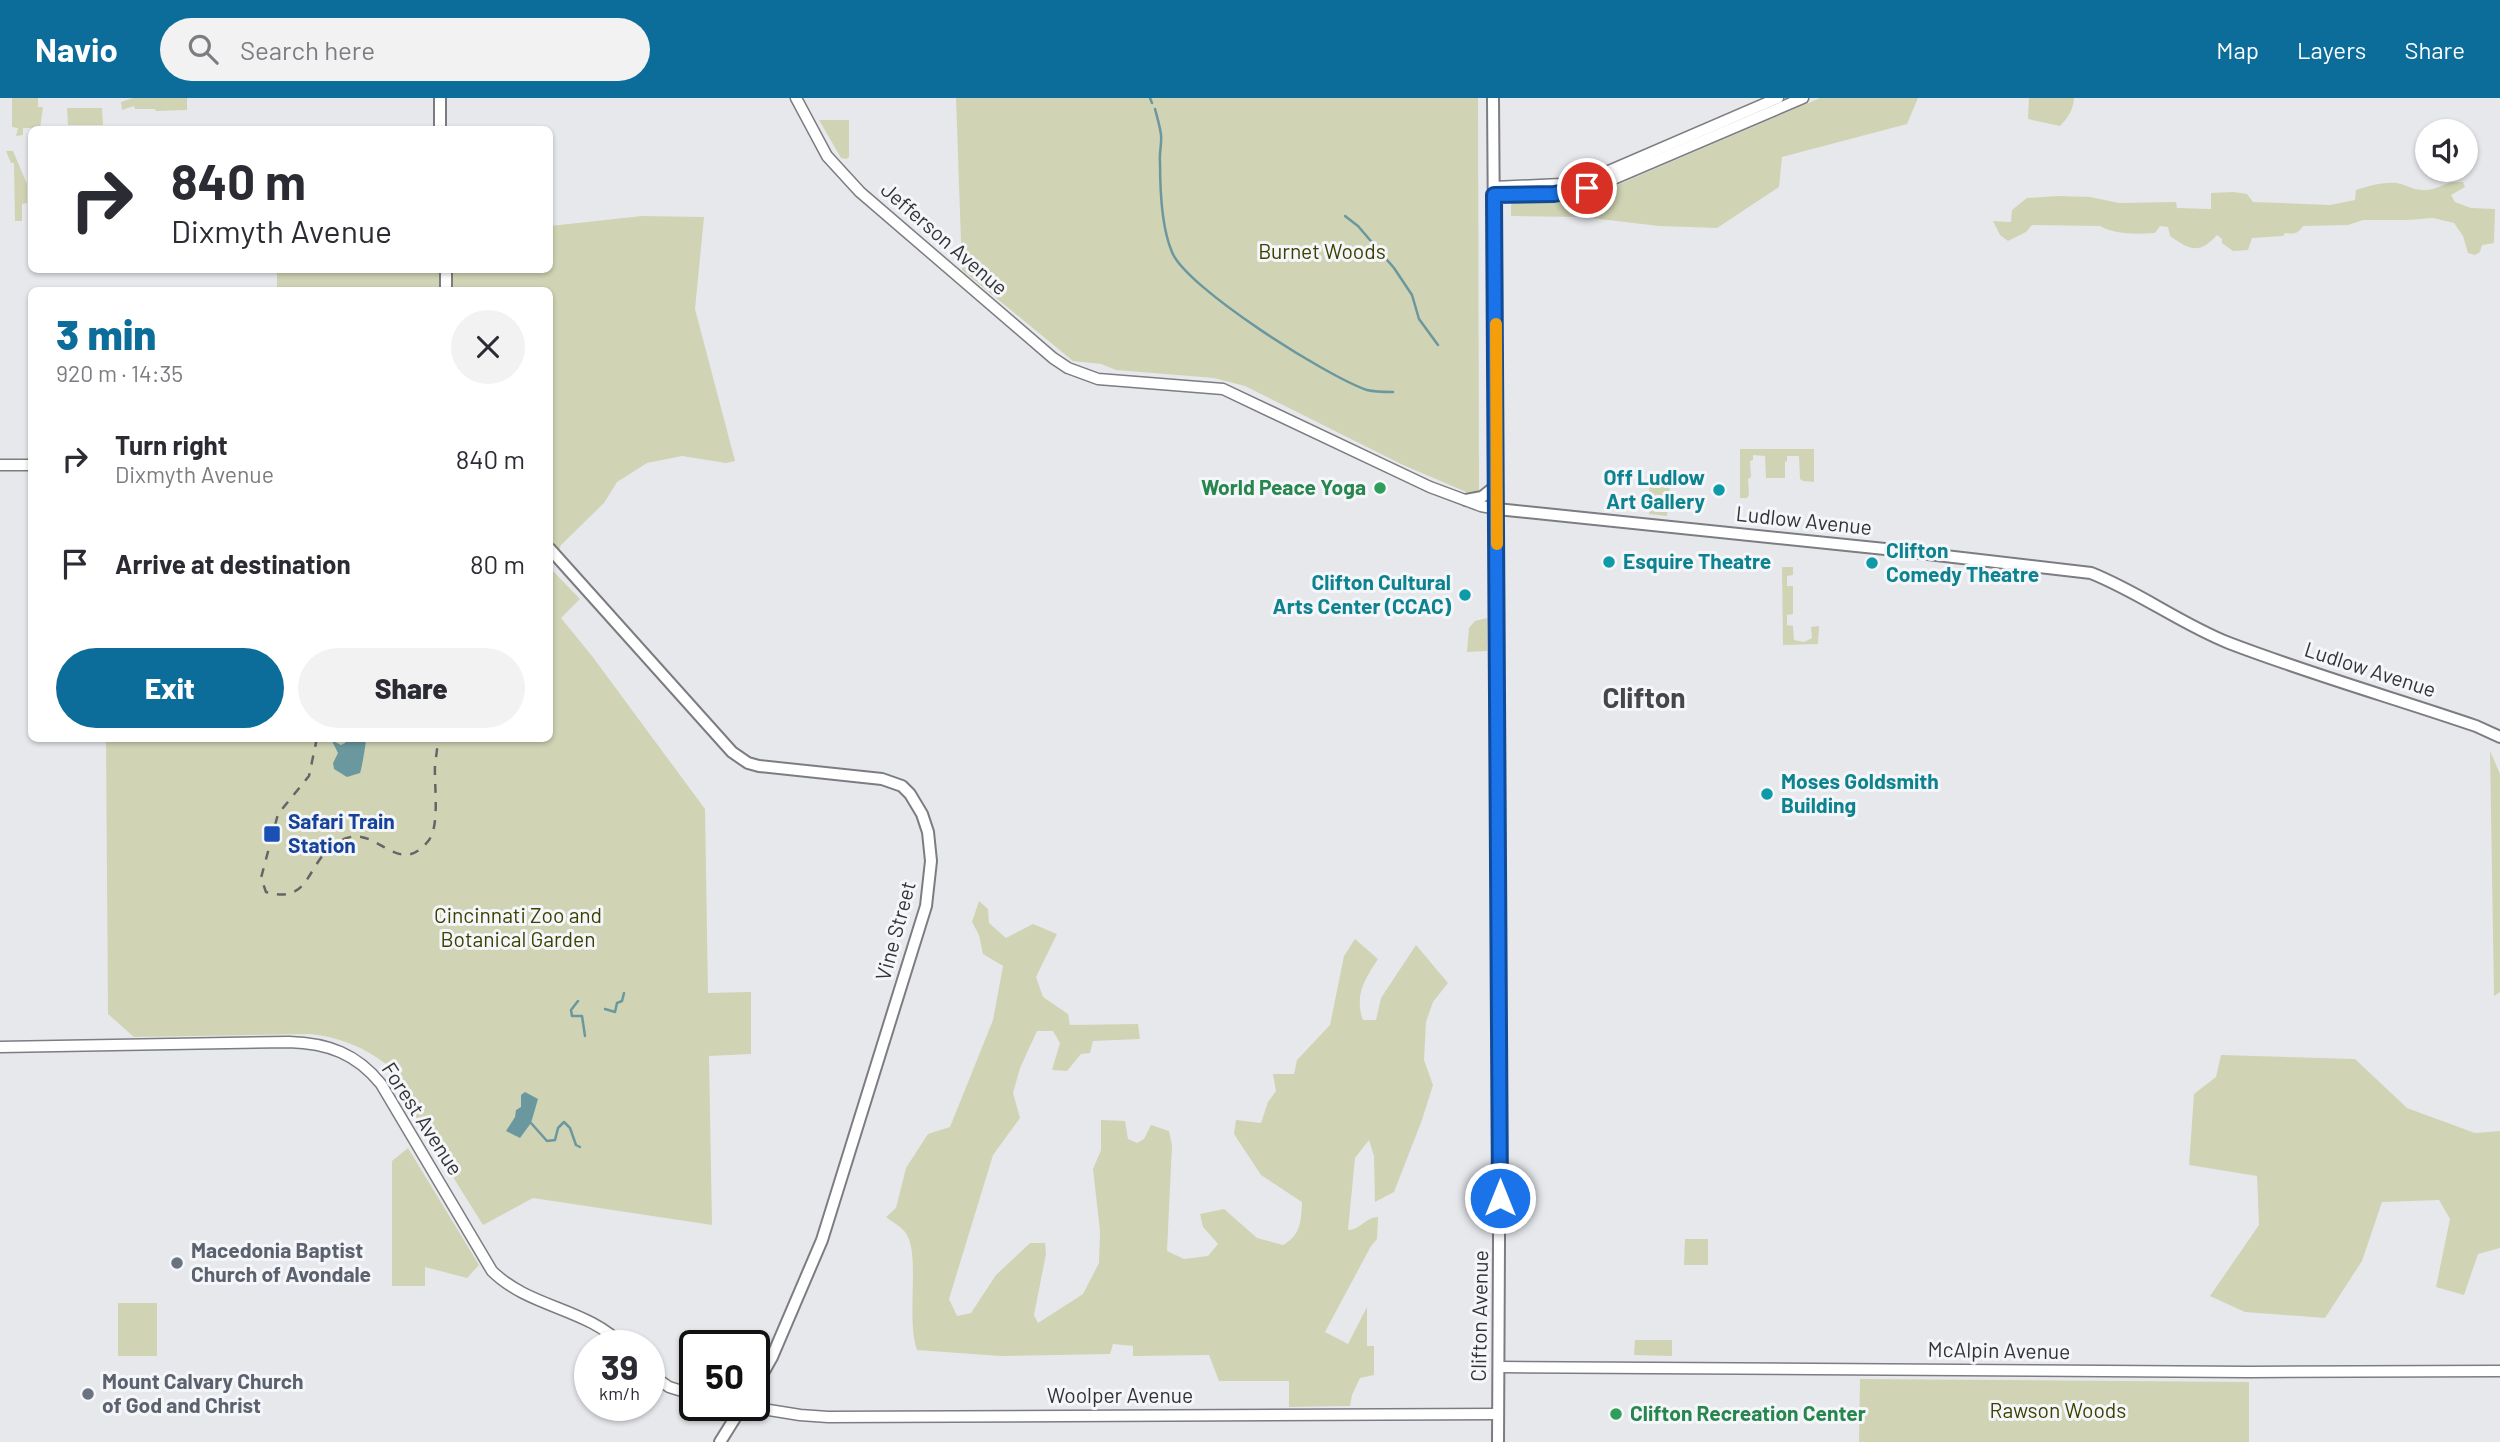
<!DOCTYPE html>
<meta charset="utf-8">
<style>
:root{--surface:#fff;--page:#f2f2f3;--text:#2b2b33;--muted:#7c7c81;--accent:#0c6d9b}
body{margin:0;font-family:Barlow,sans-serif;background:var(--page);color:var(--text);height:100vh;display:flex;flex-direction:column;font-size:26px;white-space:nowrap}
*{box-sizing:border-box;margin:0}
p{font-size:23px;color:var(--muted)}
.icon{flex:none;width:38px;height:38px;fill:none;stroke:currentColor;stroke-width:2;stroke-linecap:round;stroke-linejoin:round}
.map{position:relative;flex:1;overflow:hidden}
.drawer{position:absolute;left:28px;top:189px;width:525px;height:455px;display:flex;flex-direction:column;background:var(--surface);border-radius:10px;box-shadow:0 2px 5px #0004}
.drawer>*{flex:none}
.top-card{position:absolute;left:28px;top:28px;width:525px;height:147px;border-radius:10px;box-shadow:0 2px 5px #0004;background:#fff;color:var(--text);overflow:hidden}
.fabs{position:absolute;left:2415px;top:21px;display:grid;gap:14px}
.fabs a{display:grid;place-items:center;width:63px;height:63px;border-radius:50%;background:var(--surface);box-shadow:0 2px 5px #0004;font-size:35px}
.speed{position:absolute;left:574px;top:1232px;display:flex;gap:14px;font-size:35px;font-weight:700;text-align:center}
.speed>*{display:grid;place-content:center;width:91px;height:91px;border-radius:50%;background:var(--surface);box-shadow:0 2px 5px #0004;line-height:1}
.speed small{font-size:18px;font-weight:400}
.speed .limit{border:4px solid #111;border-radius:10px;background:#fff;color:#111}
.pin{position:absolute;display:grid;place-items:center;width:60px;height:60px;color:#fff;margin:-30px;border:4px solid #fff;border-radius:50%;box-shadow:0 2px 7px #0007}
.me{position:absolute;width:77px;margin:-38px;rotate:0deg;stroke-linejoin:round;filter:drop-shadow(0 0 5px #0008)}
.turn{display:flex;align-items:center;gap:24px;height:147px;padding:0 28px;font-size:32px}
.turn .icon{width:91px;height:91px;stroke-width:2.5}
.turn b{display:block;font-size:49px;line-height:60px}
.round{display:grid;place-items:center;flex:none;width:74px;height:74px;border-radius:37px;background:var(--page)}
.overview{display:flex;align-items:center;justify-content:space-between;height:119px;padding:0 28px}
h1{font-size:42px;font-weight:800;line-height:52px;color:var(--accent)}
.cta{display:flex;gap:14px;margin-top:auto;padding:14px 28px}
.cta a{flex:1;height:80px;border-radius:42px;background:var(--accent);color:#fff;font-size:28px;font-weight:800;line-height:80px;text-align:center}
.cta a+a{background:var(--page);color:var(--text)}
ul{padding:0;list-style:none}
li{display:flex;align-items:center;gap:21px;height:105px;padding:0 28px}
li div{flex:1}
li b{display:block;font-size:26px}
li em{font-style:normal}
header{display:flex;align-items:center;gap:42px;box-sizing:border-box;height:98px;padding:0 35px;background:var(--accent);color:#fff}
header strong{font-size:33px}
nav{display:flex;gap:38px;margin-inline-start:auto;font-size:24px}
.search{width:490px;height:63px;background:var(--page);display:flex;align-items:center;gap:18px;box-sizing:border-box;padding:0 24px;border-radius:38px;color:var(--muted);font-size:26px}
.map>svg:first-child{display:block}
.green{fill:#d0d4b4}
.water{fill:#6a989e}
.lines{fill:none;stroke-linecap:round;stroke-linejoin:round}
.stream{stroke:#6a989e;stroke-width:2.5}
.tertiary-casing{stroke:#7b7d80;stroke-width:13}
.secondary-casing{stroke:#7b7d80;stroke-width:14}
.tertiary{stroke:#fff;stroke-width:10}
.secondary{stroke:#fff;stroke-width:10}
.rail{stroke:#646567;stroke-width:2.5;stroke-dasharray:9 9;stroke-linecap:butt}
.route-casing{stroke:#114b97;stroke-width:18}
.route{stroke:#1a73e8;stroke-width:12}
.slow{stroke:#f59e0b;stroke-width:12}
.leisure-dot{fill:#2e9e5b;stroke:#f4f6fa;stroke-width:2.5}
.culture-dot{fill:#0f9aa8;stroke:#f4f6fa;stroke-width:2.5}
.transit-dot{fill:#1a4fb4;stroke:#f4f6fa;stroke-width:2.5}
.worship-dot{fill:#6b7280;stroke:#f4f6fa;stroke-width:2.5}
.labels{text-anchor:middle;stroke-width:6;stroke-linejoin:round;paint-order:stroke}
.street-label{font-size:21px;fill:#323335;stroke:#f4f6fa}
.park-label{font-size:21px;fill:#3d4100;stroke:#f4f6fa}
.culture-label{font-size:21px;font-weight:bold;fill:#0d838f;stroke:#f4f6fa;text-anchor:start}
.leisure-label{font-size:21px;font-weight:bold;fill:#27864d;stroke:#f4f6fa;text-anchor:end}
.transit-label{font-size:21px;font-weight:bold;fill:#164399;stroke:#f4f6fa;text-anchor:start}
.worship-label{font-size:21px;font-weight:bold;fill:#5b616d;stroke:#f4f6fa;text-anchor:start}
.district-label{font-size:28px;font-weight:bold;fill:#454649;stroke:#f4f6fa}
</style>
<header>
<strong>Navio</strong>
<div class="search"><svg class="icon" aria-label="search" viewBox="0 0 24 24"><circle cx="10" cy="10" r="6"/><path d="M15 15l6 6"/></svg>Search here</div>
<nav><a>Map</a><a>Layers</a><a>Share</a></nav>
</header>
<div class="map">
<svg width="2500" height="1344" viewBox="0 0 2500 1344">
<rect width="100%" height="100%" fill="#e7e8ec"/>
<g class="green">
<polygon points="12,0 38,0 38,9 43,9 40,31 32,32 31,37 31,30 23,30 23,37 16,38 18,30 12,29"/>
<polygon points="133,0 187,0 187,12 156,13 155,11 135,11 134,8 122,12 121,4"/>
<polygon points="956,0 1478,0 1479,394 1471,396 1403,367 1245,288 1214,280 1116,272 1101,266 1073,263 962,172"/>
<polygon points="1820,0 1918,0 1907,26 1782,59 1779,89 1717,130 1659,128 1583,119 1511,118 1511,107 1516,102 1557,102 1601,94"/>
<path d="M2029 0H2074C2073 13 2068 19 2060 28L2028 21Z"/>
<polygon points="67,10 102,10 103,27 68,27"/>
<polygon points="819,22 849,22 849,59 846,61 841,60"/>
<polygon points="6,53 13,53 27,86 27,105 22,106 22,123 15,123 14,65 11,65"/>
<path d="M2455 84H2463L2465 89 2451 97 2455 104 2471 110 2495 111 2494 145 2482 147 2480 154 2475 157 2468 155 2463 138 2454 125 2433 120 2407 122H2363L2348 127 2303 128C2298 136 2294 136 2285 135L2283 138 2252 140 2248 152 2233 153 2222 145V141L2217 137C2199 157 2190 152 2170 138L2168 129 2160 128 2155 135C2137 136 2115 137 2100 128L2032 127 2026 134 2008 143 2000 137 1993 123 2011 124 2012 112 2027 100 2059 98 2090 99 2119 105 2176 104 2177 110 2211 111V95L2234 94 2247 96 2253 104 2330 107 2355 102 2356 92C2368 88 2388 82 2401 86 2408 88 2414 92 2423 92 2436 93 2442 85 2455 84Z"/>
<path d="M642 118 704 119 695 211 735 363 726 365 682 358 647 365 617 384 604 405 561 447 551 471 580 501 561 520 592 558 705 711 708 895 751 894V956L709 958 712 1127 533 1100 483 1127 386 972V966C364 949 337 938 309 936L134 939 108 916 106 641 550 640V192H277V172H550V128Z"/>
<polygon points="1740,351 1814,351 1814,384 1803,383 1800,381 1799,358 1787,358 1787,363 1785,364 1785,380 1766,380 1765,358 1753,357 1753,362 1750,363 1751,379 1748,381 1749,397 1747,400 1740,400"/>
<polygon points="1649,376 1668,377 1670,385 1667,418 1649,416"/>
<polygon points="1782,469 1793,469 1793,477 1787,478 1787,488 1793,488 1793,516 1787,517 1787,527 1793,528 1794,542 1804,544 1812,540 1811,529 1819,528 1818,546 1783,547"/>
<polygon points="1487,520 1487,553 1467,554 1469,530 1475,523"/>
<polygon points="2490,653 2500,676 2500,894 2494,898"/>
<path d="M979 803 988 811 989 825 1006 840 1033 826 1057 836 1036 879 1043 899 1068 916 1070 927 1138 926 1140 941 1093 943 1090 955 1081 956 1067 973 1052 972 1060 945 1053 933H1037L1020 970 1013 995 1020 1020 993 1057 949 1201 957 1218 971 1215 996 1177 1030 1145H1045L1046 1156 1034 1217 1038 1225 1083 1196 1099 1165 1100 1133 1093 1071 1101 1052V1022L1125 1023 1128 1041 1137 1045 1144 1041 1151 1027 1169 1033 1172 1047 1167 1153 1184 1161 1208 1158 1218 1146 1203 1129 1200 1116 1224 1111 1257 1140 1283 1147C1301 1137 1301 1123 1302 1104L1261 1077 1234 1036 1236 1022 1261 1025 1268 1004 1276 993 1273 976H1294L1297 962 1330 927 1344 858 1355 841 1378 861C1365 881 1354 897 1363 922H1376L1381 900 1416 847 1448 885 1433 904 1426 924 1424 962 1433 987 1422 1022 1394 1094 1375 1104 1374 1058 1369 1042 1355 1060 1348 1132C1360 1132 1366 1119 1378 1119L1377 1141 1371 1148 1325 1234 1348 1246 1367 1209V1248H1374V1277L1360 1280 1352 1297 1350 1308 1289 1309V1283H1219L1209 1257 1133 1258V1248L1113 1246 1110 1256 1000 1258 917 1252C906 1220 920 1160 907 1137 904 1130 892 1124 886 1119L896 1110 906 1070 928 1036 950 1029 993 922 1003 868 983 856 979 837 972 824Z"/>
<polygon points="2221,957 2355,961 2407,1010 2475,1035 2500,1033 2500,1150 2478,1156 2464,1197 2436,1189 2450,1121 2439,1102 2382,1104 2362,1163 2325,1220 2245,1214 2210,1198 2259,1127 2257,1078 2189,1067 2194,996 2216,979"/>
<polygon points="408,1050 479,1167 467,1180 425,1169 425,1188 392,1188 392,1063"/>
<polygon points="1685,1141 1708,1141 1708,1167 1684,1167"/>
<rect x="118" y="1205" width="39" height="53"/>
<polygon points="1635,1242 1672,1242 1672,1258 1634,1257"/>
<polygon points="1860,1281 2249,1284 2249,1344 1859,1344"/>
</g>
<g class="water">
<path d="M331 641H335V644L341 647 345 645 347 641H366C366 645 362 670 360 675L347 679 334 671 333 665 338 655Z"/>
<polygon points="525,994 538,1001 531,1025 520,1040 506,1033 515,1019 516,1012 521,1009 521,997"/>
</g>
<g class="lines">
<g class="stream">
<polyline points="1150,0 1152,5"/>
<path d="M1155 11C1157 19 1160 28 1161 37 1162 46 1159 55 1160 64 1160 89 1162 131 1172 154 1186 190 1328 279 1367 292 1375 294 1385 294 1393 294"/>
<polyline points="1345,118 1358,128 1394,170 1412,197 1419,221 1438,247"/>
<polyline points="578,903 571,912 572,918 582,918 585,938"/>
<polyline points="605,911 615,914 617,905 622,903 624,895"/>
<polyline points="531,1025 547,1043 555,1042 558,1030 564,1024 570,1030 576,1047 580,1049"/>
</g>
<g class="tertiary-casing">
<g id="tertiary">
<polyline points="796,0 827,58 860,94 1053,260 1068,270 1098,281 1223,291 1430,389 1481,408 1497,411"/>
<polyline points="1494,89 1561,86 1597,78 1778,0"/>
<polyline points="1494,97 1554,96 1604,85 1803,0"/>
<polyline points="0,367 32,367"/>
<path d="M0 949 289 944C328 945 357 956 381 986L492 1173C529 1210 588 1210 623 1248"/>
<polyline points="1499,1269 2249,1274 2500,1273"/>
<polyline points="649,1275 669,1289 695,1297"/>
<polyline points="738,1307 800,1317 828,1319 1498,1316"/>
</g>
</g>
<g class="secondary-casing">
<g id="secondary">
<polyline points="440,0 440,32"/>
<polyline points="1493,0 1500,944 1498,1344"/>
<polyline points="446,172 446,192"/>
<polyline points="1466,402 1482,399 1497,387"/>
<path d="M1497 411 1885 451 2091 475C2139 494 2181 526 2229 545 2310 576 2394 600 2476 628L2500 639"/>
<polyline points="550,451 732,654 748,665 759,668 882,681 902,688 910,696 922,716 928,734 931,763 926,808 822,1142 772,1259 754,1291"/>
<polyline points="720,1344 743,1307"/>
</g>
</g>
<use href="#tertiary" class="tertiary"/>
<use href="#secondary" class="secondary"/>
<path class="rail" d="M317 640 309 678 278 716 261 780 266 794C316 809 304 755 347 740 378 729 399 781 429 742 440 727 434 686 435 667 436 658 438 650 437 640"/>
</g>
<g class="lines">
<g class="route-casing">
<polyline id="route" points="1500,1100 1494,97 1554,96 1587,90"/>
</g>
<use href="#route" class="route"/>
<polyline class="slow" points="1496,226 1497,446"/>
</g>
<g class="leisure-dot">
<circle cx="1380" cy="390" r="7"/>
<circle cx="1616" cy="1316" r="7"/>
</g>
<g class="culture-dot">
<circle cx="1719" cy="392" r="7"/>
<circle cx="1609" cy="464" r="7"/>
<circle cx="1872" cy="465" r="7"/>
<circle cx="1465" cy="497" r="7"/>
<circle cx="1767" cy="696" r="7"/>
</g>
<rect class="transit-dot" x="263" y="727" width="18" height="18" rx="3.5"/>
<g class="worship-dot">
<circle cx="177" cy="1165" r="7"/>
<circle cx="88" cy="1296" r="7"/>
</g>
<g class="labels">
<g class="street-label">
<text transform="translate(944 141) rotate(41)" y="7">Jefferson Avenue</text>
<text transform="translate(1804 423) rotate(6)" y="7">Ludlow Avenue</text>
<text transform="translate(2370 572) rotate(18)" y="7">Ludlow Avenue</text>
<text transform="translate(896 833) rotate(-75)" y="7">Vine Street</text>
<text transform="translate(422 1021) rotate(57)" y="7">Forest Avenue</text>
<text transform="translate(1480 1218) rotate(-89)" y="7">Clifton Avenue</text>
<text transform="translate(1999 1253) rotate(1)" y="7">McAlpin Avenue</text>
<text x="1120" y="1305">Woolper Avenue</text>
</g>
<g class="park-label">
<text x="1322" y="161">Burnet Woods</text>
<text x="518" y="825">Cincinnati Zoo and<tspan x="518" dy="24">Botanical Garden</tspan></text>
<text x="2058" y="1320">Rawson Woods</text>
</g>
<g class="culture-label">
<text x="1705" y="387" text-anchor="end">Off Ludlow<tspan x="1705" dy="24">Art Gallery</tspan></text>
<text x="1886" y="460">Clifton<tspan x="1886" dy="24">Comedy Theatre</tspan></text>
<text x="1623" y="471">Esquire Theatre</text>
<text x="1451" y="492" text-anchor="end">Clifton Cultural<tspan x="1451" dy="24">Arts Center (CCAC)</tspan></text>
<text x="1781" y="691">Moses Goldsmith<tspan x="1781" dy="24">Building</tspan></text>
</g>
<g class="leisure-label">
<text x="1366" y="397">World Peace Yoga</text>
<text x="1630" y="1323" text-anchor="start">Clifton Recreation Center</text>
</g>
<g class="transit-label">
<text x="288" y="731">Safari Train<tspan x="288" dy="24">Station</tspan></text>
</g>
<g class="worship-label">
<text x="191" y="1160">Macedonia Baptist<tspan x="191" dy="24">Church of Avondale</tspan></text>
<text x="102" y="1291">Mount Calvary Church<tspan x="102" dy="24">of God and Christ</tspan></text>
</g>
<g class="district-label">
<text x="1644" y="610">Clifton</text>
</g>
</g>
</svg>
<div class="fabs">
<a><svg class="icon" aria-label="sound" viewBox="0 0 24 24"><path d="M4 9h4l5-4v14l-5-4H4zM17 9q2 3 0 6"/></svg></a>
</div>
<div class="speed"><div>39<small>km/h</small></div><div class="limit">50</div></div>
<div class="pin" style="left:1587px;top:90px;background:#d93025"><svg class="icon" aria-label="arrive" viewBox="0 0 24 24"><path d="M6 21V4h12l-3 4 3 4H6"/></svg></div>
<svg class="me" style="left:1500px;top:1100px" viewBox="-20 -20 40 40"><circle r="17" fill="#1a73e8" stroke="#fff" stroke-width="3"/><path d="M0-11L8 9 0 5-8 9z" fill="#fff"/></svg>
<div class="top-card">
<div class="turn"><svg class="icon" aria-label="right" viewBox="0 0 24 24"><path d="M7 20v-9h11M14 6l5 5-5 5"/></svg><div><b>840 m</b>Dixmyth Avenue</div></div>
</div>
<section class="drawer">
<div class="overview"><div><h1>3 min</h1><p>920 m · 14:35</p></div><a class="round"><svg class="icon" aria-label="close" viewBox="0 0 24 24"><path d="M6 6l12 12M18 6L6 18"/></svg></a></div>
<ul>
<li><svg class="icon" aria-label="right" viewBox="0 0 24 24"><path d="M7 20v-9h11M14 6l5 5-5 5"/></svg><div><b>Turn right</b><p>Dixmyth Avenue</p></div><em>840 m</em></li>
<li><svg class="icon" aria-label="arrive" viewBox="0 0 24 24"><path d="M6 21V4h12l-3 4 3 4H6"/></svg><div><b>Arrive at destination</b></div><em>80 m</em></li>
</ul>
<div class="cta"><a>Exit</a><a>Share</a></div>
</section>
</div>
